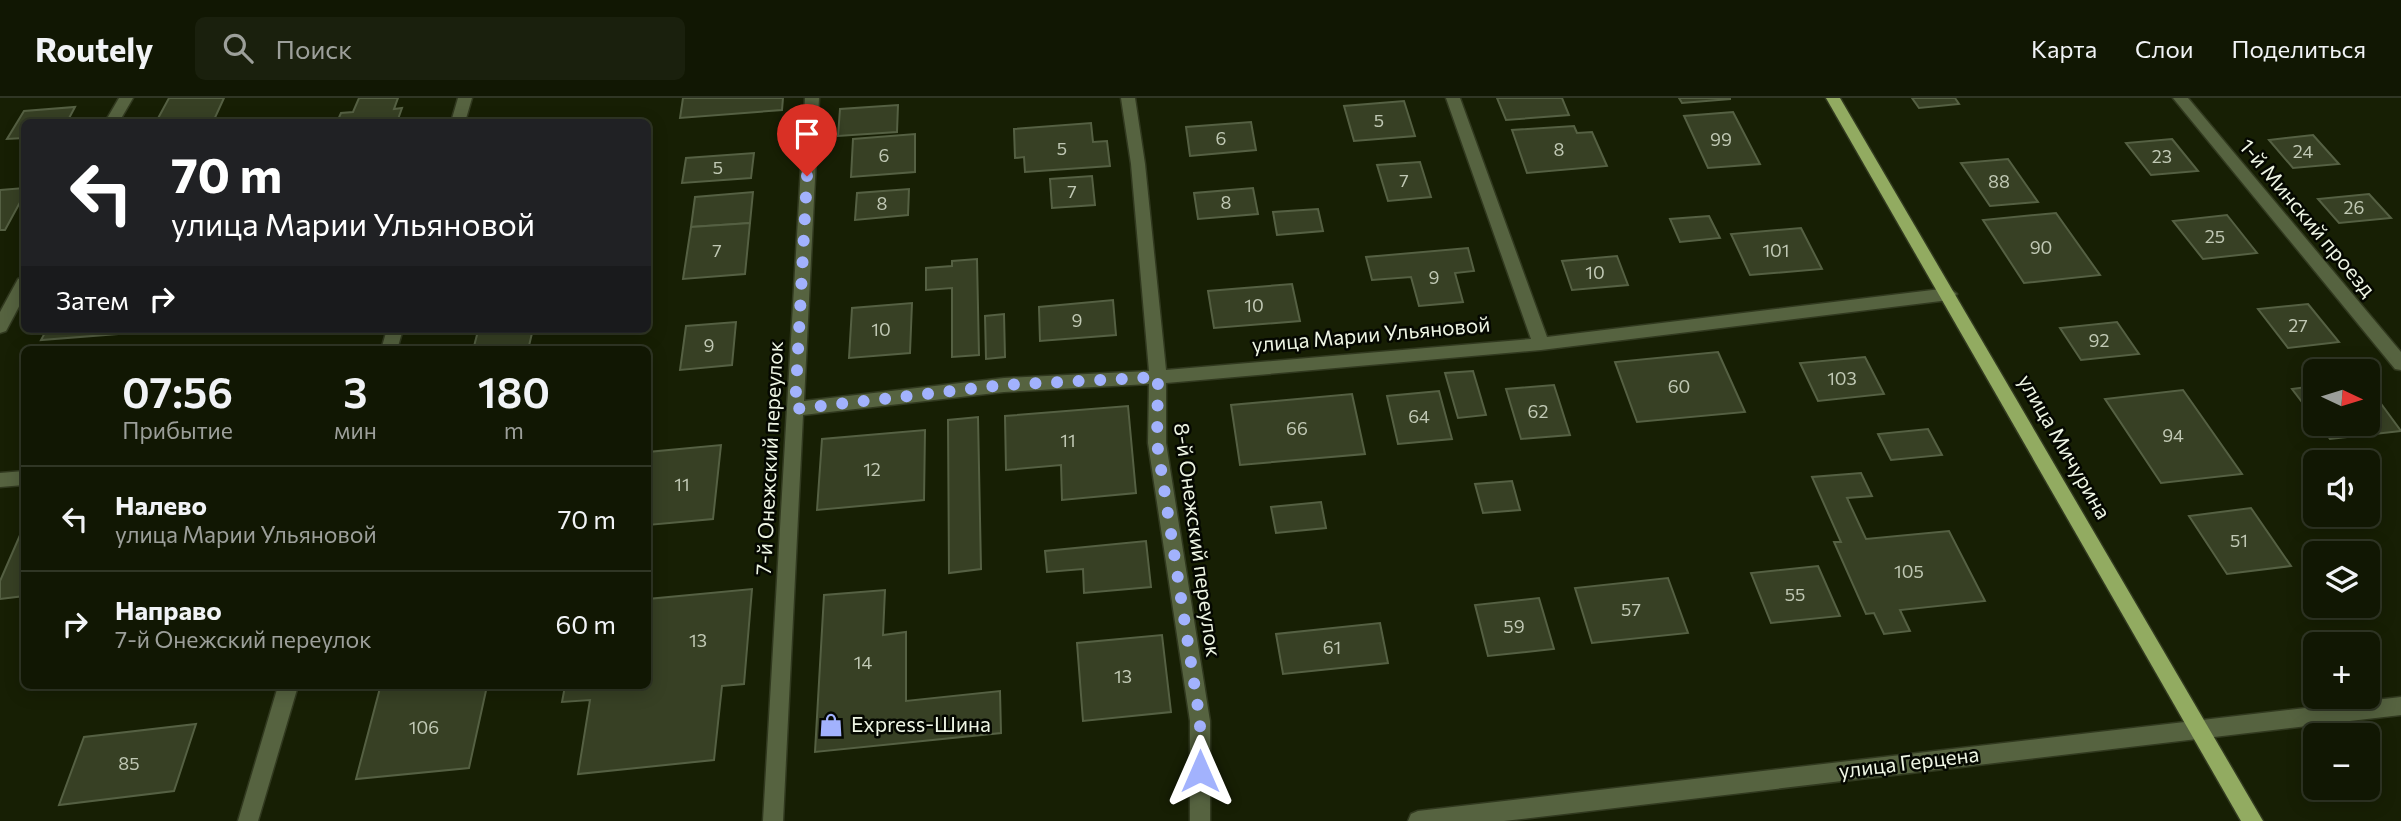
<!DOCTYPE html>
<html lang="ru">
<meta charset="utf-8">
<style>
:root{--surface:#111703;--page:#1a200d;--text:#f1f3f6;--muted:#9c9f9a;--line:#303625}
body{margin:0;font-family:Commissioner,sans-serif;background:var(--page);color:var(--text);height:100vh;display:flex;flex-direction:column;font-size:26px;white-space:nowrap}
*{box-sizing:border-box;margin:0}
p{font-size:23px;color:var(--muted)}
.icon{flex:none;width:38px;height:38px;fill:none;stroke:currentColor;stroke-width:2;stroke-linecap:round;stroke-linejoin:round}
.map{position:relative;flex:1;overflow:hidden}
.panel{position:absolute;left:21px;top:248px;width:630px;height:343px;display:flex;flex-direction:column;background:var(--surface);border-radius:10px;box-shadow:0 4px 18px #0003,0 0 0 2px var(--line)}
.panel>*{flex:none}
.banner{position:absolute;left:21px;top:21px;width:630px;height:214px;border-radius:10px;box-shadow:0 4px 18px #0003,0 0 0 2px var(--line);background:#202124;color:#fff;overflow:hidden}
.needle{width:46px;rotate:94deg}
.controls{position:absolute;left:2303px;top:261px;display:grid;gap:14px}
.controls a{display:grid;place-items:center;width:77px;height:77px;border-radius:10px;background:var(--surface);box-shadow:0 4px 18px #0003,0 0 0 2px var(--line);font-size:35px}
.pin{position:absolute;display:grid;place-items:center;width:60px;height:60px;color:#fff;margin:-72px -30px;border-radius:50% 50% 50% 0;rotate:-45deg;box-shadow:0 0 7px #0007}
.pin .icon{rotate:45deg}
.me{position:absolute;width:77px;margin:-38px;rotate:0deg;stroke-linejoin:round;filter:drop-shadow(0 0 5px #0008)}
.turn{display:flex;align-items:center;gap:24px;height:147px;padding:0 35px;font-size:32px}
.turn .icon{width:91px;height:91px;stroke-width:2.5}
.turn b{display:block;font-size:49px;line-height:60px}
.then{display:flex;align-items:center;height:66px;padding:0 35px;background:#0003;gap:14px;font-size:26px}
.eta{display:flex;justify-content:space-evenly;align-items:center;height:119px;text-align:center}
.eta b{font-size:42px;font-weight:600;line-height:49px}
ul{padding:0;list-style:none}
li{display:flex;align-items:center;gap:21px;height:105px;padding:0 35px;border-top:2px solid var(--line)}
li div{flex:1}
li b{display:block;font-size:26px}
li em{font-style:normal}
header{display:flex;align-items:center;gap:42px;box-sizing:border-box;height:98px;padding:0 35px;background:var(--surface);border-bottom:2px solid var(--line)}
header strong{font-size:33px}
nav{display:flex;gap:38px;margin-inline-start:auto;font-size:24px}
.search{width:490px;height:63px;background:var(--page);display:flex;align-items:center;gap:18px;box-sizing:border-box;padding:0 24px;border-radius:10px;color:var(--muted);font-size:26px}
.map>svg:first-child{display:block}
.building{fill:#374024;stroke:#556043;stroke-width:2}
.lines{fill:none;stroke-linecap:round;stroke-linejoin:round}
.minor-casing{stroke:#31391f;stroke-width:3}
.major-casing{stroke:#31391f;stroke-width:3}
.minor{fill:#566340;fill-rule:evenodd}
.major{fill:#92ab61;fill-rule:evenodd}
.route{stroke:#a2b2fd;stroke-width:12;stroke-dasharray:0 21.6}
.labels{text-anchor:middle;stroke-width:5;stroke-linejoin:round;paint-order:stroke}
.number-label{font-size:18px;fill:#c0c8b4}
.street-label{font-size:21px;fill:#eef5e4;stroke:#050801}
.poi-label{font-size:21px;fill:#eef5e4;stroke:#050801;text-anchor:start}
</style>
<header>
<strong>Routely</strong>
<div class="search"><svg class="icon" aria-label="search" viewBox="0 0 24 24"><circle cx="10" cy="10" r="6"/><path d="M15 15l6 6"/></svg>Поиск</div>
<nav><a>Карта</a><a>Слои</a><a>Поделиться</a></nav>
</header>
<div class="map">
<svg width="2401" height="723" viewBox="0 0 2401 723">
<rect width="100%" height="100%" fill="#171f04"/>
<g class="building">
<polygon points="169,0 224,0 213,24 156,24"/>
<polygon points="359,0 398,0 394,11 402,10 397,24 337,24 341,15 353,14"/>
<polygon points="683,0 783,0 782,12 680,20"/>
<polygon points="1497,0 1562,0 1569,17 1506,22"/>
<polygon points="1679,0 1730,0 1730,1 1682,5"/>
<polygon points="1912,0 1955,0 1959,6 1919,10"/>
<polygon points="1404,3 1415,38 1354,43 1344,8"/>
<polygon points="898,7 897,34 838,38 840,11"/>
<polygon points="75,9 67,24 24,24 24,40 7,41 24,13"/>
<polygon points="1733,14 1760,66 1708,70 1684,18"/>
<polygon points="1251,24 1256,52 1190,58 1186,29"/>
<polygon points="1091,25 1093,44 1107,43 1110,68 1025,74 1024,59 1015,60 1014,31"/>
<polygon points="1574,28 1577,35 1592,34 1607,68 1527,75 1512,32"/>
<polygon points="915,36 915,74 851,79 853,41"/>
<polygon points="2313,37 2339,66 2293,70 2269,42"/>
<polygon points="2172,41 2198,73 2151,77 2126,45"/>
<polygon points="754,55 751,80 682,85 686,60"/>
<polygon points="2008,61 2038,104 1990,108 1961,65"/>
<polygon points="1420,64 1431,99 1388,103 1377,67"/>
<polygon points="1092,78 1095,107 1052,110 1050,81"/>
<polygon points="24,90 24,97 5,132 0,132 0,92"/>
<polygon points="1253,90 1258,116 1198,121 1194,95"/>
<polygon points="909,91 908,117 855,122 857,95"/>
<polygon points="753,94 750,125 691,129 695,99"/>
<polygon points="2369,96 2391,120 2339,125 2318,101"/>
<polygon points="1318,111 1323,133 1277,137 1273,114"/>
<polygon points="2056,115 2100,177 2024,185 1983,122"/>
<polygon points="2227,117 2257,155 2203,161 2173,123"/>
<polygon points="1709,118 1720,140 1680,144 1670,121"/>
<polygon points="750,125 745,176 683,181 691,129"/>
<polygon points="1801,130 1822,171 1750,177 1731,136"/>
<polygon points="1468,150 1474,173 1455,175 1463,204 1419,208 1411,179 1372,182 1366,159"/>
<polygon points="1617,158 1628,187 1572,192 1562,163"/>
<polygon points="977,161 979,257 952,259 952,190 926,192 926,170 952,168 952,163"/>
<polygon points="1292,186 1300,223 1214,230 1208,193"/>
<polygon points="1113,202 1116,237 1040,243 1039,209"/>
<polygon points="912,205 910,255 849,260 852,210"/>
<polygon points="2308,206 2339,244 2288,250 2258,211"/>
<polygon points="1004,216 1005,259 986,261 985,218"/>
<polygon points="736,224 732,267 680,272 686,228"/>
<polygon points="2117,224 2139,256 2081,262 2060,230"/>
<polygon points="47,231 182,231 41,242"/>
<polygon points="506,231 533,231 528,252 473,252 478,233"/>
<polygon points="1718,254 1745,314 1637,324 1615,264"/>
<polygon points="1865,259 1884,296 1818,303 1800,265"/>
<polygon points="1473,273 1486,317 1458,320 1445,275"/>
<polygon points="1554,287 1570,337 1521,341 1506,291"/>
<polygon points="2315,288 2315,321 2292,291"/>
<polygon points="2368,288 2401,333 2330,341 2319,326 2368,326"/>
<polygon points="2183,292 2242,376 2161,385 2105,301"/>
<polygon points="1439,293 1452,341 1398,346 1387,298"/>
<polygon points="1352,296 1365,356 1240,367 1231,307"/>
<polygon points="1128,308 1136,395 1062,402 1061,367 1006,372 1005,318"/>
<polygon points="978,319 981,471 949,475 948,322"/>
<polygon points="1928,331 1942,357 1891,362 1878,336"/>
<polygon points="925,332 924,402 817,412 822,341"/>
<polygon points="721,347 713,421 648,427 648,354"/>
<polygon points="1861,375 1872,398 1847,400 1866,441 1949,433 1985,503 1900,512 1910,533 1884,536 1874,515 1866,516 1834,444 1841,444 1812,379"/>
<polygon points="1512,383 1520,412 1483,415 1475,386"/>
<polygon points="1321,404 1326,430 1276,435 1271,409"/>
<polygon points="2251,410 2291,468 2227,476 2189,418"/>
<polygon points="24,428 24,498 0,501 0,483"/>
<polygon points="1146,443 1151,489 1084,495 1083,471 1047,474 1045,453"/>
<polygon points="1818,468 1840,518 1771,525 1751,475"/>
<polygon points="1668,480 1688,535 1592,545 1575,490"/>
<polygon points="752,491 744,586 722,588 714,662 578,676 590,602 562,604 565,588 648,588 648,501"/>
<polygon points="885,492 883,537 906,534 906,603 1000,593 1001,635 815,654 824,497"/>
<polygon points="1539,500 1554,551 1488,558 1475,507"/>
<polygon points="1380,525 1388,565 1283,576 1276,536"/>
<polygon points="1162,537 1171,614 1083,623 1077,545"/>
<polygon points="397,588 487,588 469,670 356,681 380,590"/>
<polygon points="196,626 174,693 59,707 84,639"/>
</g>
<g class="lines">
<g class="minor-casing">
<g id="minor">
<polygon points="119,0 133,0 119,24 105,24"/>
<polygon points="458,0 472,0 465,24 451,24"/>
<polygon points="805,0 819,0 804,303 1004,280 1149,273 1131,66 1121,0 1135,0 1145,66 1166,272 1531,241 1446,0 1460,0 1547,239 1949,190 1957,196 1949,202 1541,252 1166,285 1166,345 1210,623 1210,723 1190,723 1190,623 1148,345 1149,286 1004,294 803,317 783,723 763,723"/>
<polygon points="2173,0 2188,0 2401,254 2401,272 2395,271"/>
<polygon points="24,179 24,199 6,233 0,235 0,214 18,181"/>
<polygon points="387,231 403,231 397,252 381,252"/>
<polygon points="24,373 24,387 0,389 0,375"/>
<polygon points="278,588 298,588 258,723 238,723"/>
<polygon points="2401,599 2401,617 1504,723 1408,723 1411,716 1418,713"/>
</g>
</g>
<g class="major-casing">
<polygon id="major" points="1826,0 1840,0 2263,723 2241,723"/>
</g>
<use href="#minor" class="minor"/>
<use href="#major" class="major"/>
</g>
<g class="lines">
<polyline class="route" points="807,78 795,311 1004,287 1158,279 1157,345 1200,623 1200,673"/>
</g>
<defs>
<g id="shop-bare" transform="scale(1.89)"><path d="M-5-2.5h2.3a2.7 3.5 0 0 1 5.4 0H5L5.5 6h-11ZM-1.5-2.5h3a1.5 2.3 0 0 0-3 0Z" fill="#a2b2fd" stroke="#050801" stroke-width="2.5" paint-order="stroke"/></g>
</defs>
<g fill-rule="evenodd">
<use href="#shop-bare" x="831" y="627"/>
</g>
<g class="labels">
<g class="number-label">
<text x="1379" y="29">5</text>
<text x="1221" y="47">6</text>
<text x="1721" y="48">99</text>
<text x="1062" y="57">5</text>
<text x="1559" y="58">8</text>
<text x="2303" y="60">24</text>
<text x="884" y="64">6</text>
<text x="2162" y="65">23</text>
<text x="718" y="76">5</text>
<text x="1404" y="89">7</text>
<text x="1999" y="90">88</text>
<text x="1072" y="100">7</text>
<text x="1226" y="111">8</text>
<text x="882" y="112">8</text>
<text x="2354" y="116">26</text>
<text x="2215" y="145">25</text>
<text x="2041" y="156">90</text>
<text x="717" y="159">7</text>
<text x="1776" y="159">101</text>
<text x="1595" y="181">10</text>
<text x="1434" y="186">9</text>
<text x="1254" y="214">10</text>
<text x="1077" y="229">9</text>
<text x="2298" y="234">27</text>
<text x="881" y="238">10</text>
<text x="2099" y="249">92</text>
<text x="709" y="254">9</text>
<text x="1842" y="287">103</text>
<text x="1679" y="295">60</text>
<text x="1538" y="320">62</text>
<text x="1419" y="325">64</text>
<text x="1297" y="337">66</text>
<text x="2173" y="344">94</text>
<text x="1068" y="349">11</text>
<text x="872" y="378">12</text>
<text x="682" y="393">11</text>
<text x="2239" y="449">51</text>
<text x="1909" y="480">105</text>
<text x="1795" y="503">55</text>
<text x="1631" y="518">57</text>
<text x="1514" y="535">59</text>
<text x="698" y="549">13</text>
<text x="1332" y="556">61</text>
<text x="863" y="571">14</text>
<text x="1123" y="585">13</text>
<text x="424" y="636">106</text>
<text x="129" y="672">85</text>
</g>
<g class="street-label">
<text transform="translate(2307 120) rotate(50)" y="7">1-й Минский проезд</text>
<text transform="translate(1371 237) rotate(-5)" y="7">улица Марии Ульяновой</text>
<text transform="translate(2064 349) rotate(60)" y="7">улица Мичурина</text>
<text transform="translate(770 360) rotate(-87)" y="7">7-й Онежский переулок</text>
<text transform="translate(1197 442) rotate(82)" y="7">8-й Онежский переулок</text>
<text transform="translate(1909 665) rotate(-7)" y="7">улица Герцена</text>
</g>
<g class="poi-label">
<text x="851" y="634">Express-Шина</text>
</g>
</g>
</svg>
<div class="controls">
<a><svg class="needle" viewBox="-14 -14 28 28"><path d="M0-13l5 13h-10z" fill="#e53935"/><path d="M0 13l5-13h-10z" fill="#9c9f9a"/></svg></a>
<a><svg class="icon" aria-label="sound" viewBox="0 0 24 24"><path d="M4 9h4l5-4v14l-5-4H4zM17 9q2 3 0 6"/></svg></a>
<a><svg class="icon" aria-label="layers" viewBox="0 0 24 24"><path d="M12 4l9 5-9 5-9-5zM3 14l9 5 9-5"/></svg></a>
<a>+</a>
<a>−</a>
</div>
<div class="pin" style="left:807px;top:78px;background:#d93025"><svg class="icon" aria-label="arrive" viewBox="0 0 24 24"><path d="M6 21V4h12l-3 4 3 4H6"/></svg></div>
<svg class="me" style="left:1200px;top:673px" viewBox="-20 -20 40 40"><path d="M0-17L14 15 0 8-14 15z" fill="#a2b2fd" stroke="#fff" stroke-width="4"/></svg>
<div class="banner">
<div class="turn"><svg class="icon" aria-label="left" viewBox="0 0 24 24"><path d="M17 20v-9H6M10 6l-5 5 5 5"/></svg><div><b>70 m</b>улица Марии Ульяновой</div></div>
<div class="then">Затем<svg class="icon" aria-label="right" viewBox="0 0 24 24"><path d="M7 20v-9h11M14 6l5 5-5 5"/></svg></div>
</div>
<section class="panel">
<div class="eta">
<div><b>07:56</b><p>Прибытие</p></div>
<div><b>3</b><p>мин</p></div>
<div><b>180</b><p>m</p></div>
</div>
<ul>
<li><svg class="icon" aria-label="left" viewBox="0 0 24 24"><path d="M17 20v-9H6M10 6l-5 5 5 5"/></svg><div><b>Налево</b><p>улица Марии Ульяновой</p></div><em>70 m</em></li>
<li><svg class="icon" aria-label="right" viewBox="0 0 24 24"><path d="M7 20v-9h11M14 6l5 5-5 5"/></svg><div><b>Направо</b><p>7-й Онежский переулок</p></div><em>60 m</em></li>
</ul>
</section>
</div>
